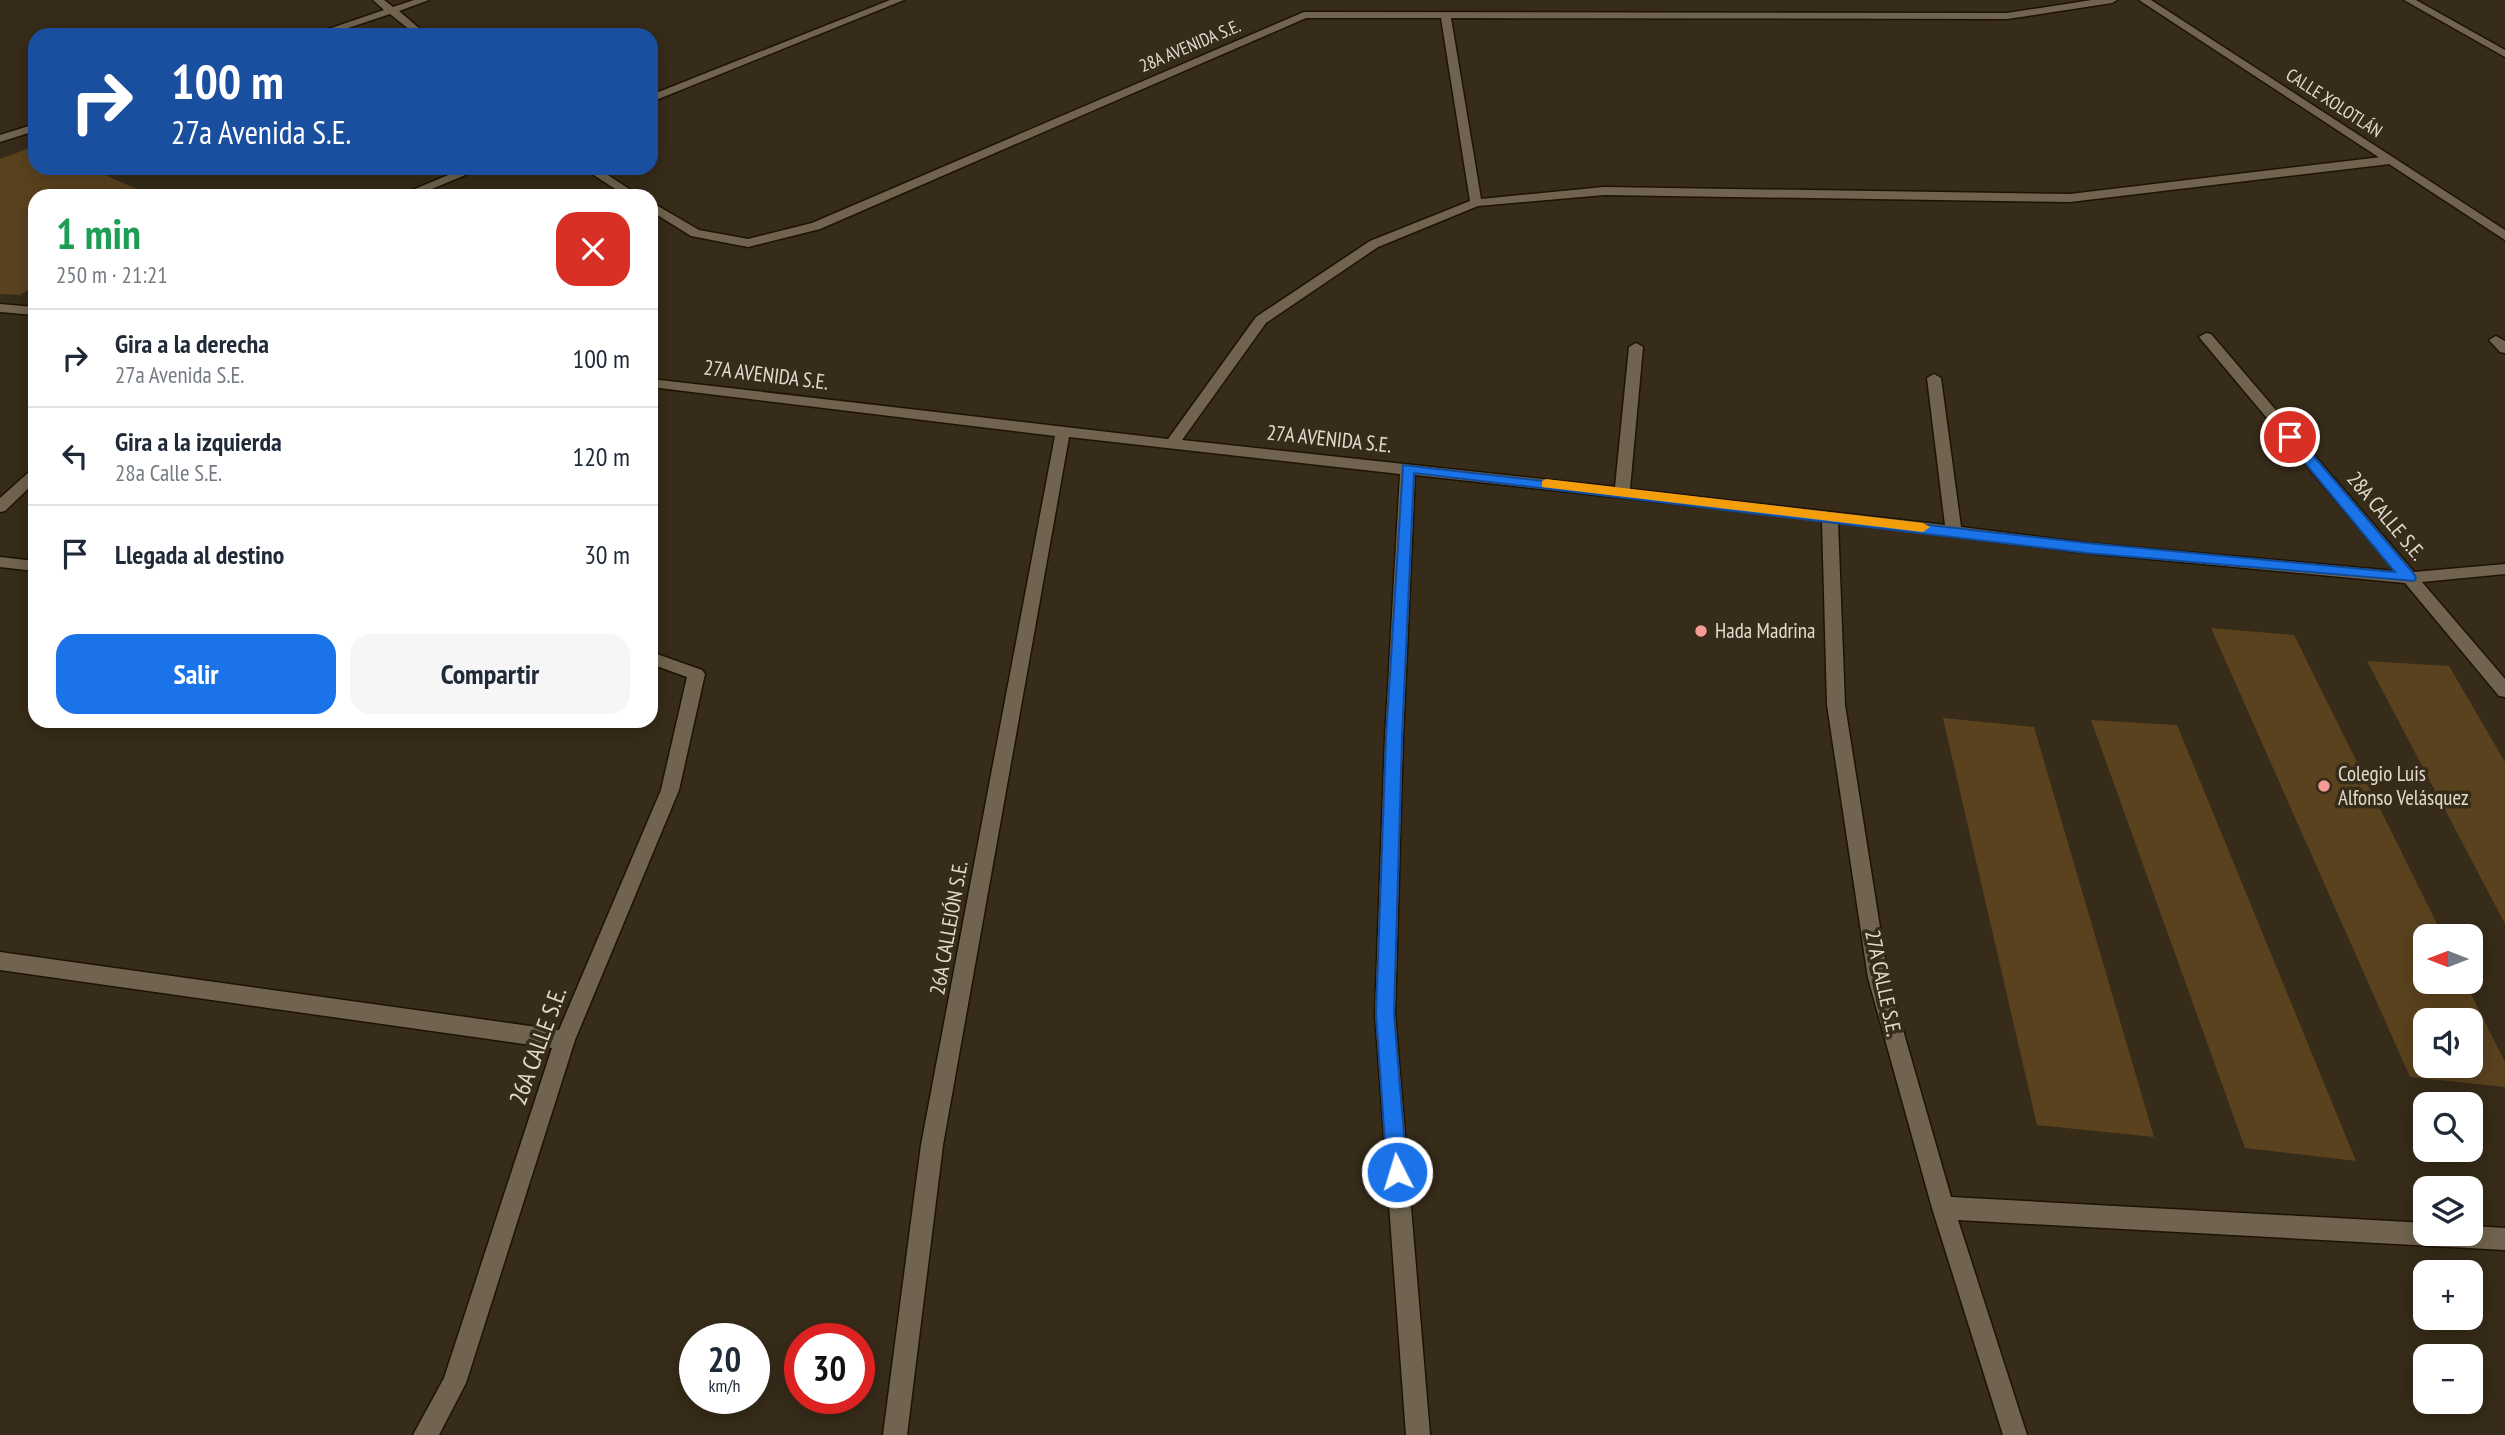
<!DOCTYPE html>
<html lang="es">
<meta charset="utf-8">
<style>
:root{--surface:#fff;--page:#f6f6f7;--text:#1f2937;--muted:#747a83;--line:#e0e1e3;--accent:#1a73e8}
body{margin:0;font-family:"PT Sans Narrow",sans-serif;background:var(--page);color:var(--text);height:100vh;display:flex;flex-direction:column;font-size:26px;white-space:nowrap}
*{box-sizing:border-box;margin:0}
p{font-size:23px;color:var(--muted)}
.icon{flex:none;width:38px;height:38px;fill:none;stroke:currentColor;stroke-width:2;stroke-linecap:round;stroke-linejoin:round}
.map{position:relative;flex:1;overflow:hidden}
.panel{position:absolute;left:28px;top:189px;width:630px;height:539px;display:flex;flex-direction:column;background:var(--surface);border-radius:21px;box-shadow:0 4px 18px #0003}
.panel>*{flex:none}
.guide{position:absolute;left:28px;top:28px;width:630px;height:147px;border-radius:21px;box-shadow:0 4px 18px #0003;background:#1a4fa0;color:#fff;overflow:hidden}
.needle{width:46px;rotate:270deg}
.controls{position:absolute;left:2413px;top:924px;display:grid;gap:14px}
.controls a{display:grid;place-items:center;width:70px;height:70px;border-radius:14px;background:var(--surface);box-shadow:0 4px 18px #0003;font-size:35px}
.speed{position:absolute;left:679px;top:1323px;display:flex;gap:14px;font-size:35px;font-weight:700;text-align:center}
.speed>*{display:grid;place-content:center;width:91px;height:91px;border-radius:50%;background:var(--surface);box-shadow:0 4px 18px #0003;line-height:1}
.speed small{font-size:18px;font-weight:400}
.speed .limit{border:10px solid #d22;background:#fff;color:#111}
.pin{position:absolute;display:grid;place-items:center;width:60px;height:60px;color:#fff;margin:-30px;border:4px solid #fff;border-radius:50%;box-shadow:0 2px 7px #0007}
.me{position:absolute;width:77px;margin:-38px;rotate:355deg;stroke-linejoin:round;filter:drop-shadow(0 0 5px #0008)}
.turn{display:flex;align-items:center;gap:24px;height:147px;padding:0 28px;font-size:32px}
.turn .icon{width:91px;height:91px;stroke-width:2.5}
.turn b{display:block;font-size:49px;line-height:60px}
.round{display:grid;place-items:center;flex:none;width:74px;height:74px;border-radius:21px;background:var(--page)}
.summary{display:flex;align-items:center;justify-content:space-between;height:119px;padding:0 28px}
h1{font-size:42px;font-weight:700;line-height:52px;color:#1e9e55}
.action{display:flex;gap:14px;margin-top:auto;padding:14px 28px}
.action a{flex:1;height:80px;border-radius:21px;background:var(--accent);color:#fff;font-size:28px;font-weight:700;line-height:80px;text-align:center}
.action a+a{background:var(--page);color:var(--text)}
ul{padding:0;list-style:none}
li{display:flex;align-items:center;gap:21px;height:98px;padding:0 28px;border-top:2px solid var(--line)}
li div{flex:1}
li b{display:block;font-size:26px}
li em{font-style:normal}
.map>svg:first-child{display:block}
.building{fill:#5a421e;fill-rule:evenodd}
.lines{fill:none;stroke-linecap:round;stroke-linejoin:round}
.minor-casing{stroke:#1e1303;stroke-width:3}
.tertiary-casing{stroke:#1e1303;stroke-width:3}
.minor{fill:#70634f;fill-rule:evenodd}
.tertiary{fill:#70634f;fill-rule:evenodd}
.route{fill:#1a73e8;stroke:#114b97;stroke-width:2}
.slow{fill:#f59e0b}
.poi-dot{fill:#f59c96;stroke:#372b19;stroke-width:2.5}
.labels{text-anchor:middle;stroke-width:7;stroke-linejoin:round;paint-order:stroke}
.far-street-label{font-size:18px;fill:#e2dacf;stroke:#372b19}
.street-label{font-size:21px;fill:#e2dacf;stroke:#372b19}
.poi-label{font-size:21px;fill:#e2dacf;stroke:#372b19;text-anchor:start}
.near-street-label{font-size:24px;fill:#e2dacf;stroke:#372b19}
</style>
<div class="map">
<svg width="2505" height="1435" viewBox="0 0 2505 1435">
<rect width="100%" height="100%" fill="#372b19"/>
<g class="building">
<polygon points="35,146 35,168 89,168 153,196 35,196 35,286 20,295 0,294 0,159"/>
<path d="M2211 628 2294 635 2443 936H2426V982H2465L2505 1062V1087L2410 1077ZM2426 1020H2471V1066H2426Z"/>
<polygon points="2367,661 2449,666 2505,762 2505,924"/>
<polygon points="1943,718 2034,727 2154,1137 2037,1125"/>
<polygon points="2091,720 2177,725 2356,1161 2245,1148"/>
</g>
<g class="lines">
<g class="minor-casing">
<g id="minor">
<polygon points="373,0 384,0 393,7 414,0 429,0 399,11 427,35 416,35 390,14 327,35 311,35 384,10"/>
<polygon points="890,0 904,0 651,102 651,95"/>
<polygon points="2092,0 2117,0 2112,3 2007,19 1451,18 1481,199 1604,187 2070,194 2390,156 2396,160 2390,164 2070,202 1604,195 1478,206 1378,247 1266,323 1182,440 1615,487 1629,347 1636,343 1643,347 1630,489 1945,525 1927,378 1934,374 1941,378 1961,527 2087,543 2395,571 2199,337 2206,333 2211,334 2414,572 2505,564 2505,574 2422,582 2505,679 2505,697 2499,696 2405,583 2087,553 1838,522 1845,705 1888,978 1951,1197 2426,1223 2426,1234 2471,1234 2471,1226 2505,1228 2505,1250 1958,1220 2027,1435 2003,1435 1932,1208 1868,978 1827,705 1822,520 1415,475 1403,738 1395,1014 1430,1435 1406,1435 1375,1014 1385,738 1400,474 1069,437 943,1145 907,1435 883,1435 921,1145 1055,436 651,387 651,379 1168,439 1256,317 1370,241 1470,201 1441,18 1306,18 820,229 748,247 691,236 651,211 651,202 699,230 748,239 812,223 1304,12 2007,13"/>
<polygon points="2404,0 2416,0 2505,50 2505,57"/>
<polygon points="35,124 35,131 0,142 0,135"/>
<polygon points="465,168 482,168 415,196 398,196"/>
<polygon points="583,168 597,168 640,196 626,196"/>
<polygon points="0,304 35,307 35,315 0,312"/>
<polygon points="2496,336 2505,341 2505,353 2500,352 2489,340"/>
<polygon points="35,469 35,482 5,511 0,512 0,498 30,471"/>
<polygon points="0,557 35,561 35,571 0,567"/>
<polygon points="651,652 702,670 705,674 679,790 575,1040 466,1383 439,1435 413,1435 444,1378 552,1048 0,970 0,952 559,1030 661,790 687,677 651,664"/>
</g>
</g>
<g class="tertiary-casing">
<polygon id="tertiary" points="2139,0 2151,0 2505,230 2505,240"/>
</g>
<use href="#minor" class="minor"/>
<use href="#tertiary" class="tertiary"/>
</g>
<polygon class="route" points="2290,433 2295,434 2414,574 2416,578 2414,581 2087,553 1414,473 1402,738 1394,1014 1407,1172 1405,1178 1397,1181 1390,1178 1387,1172 1376,1014 1386,738 1403,465 2087,543 2395,572 2286,440 2286,434"/>
<polygon class="slow" points="1546,479 1923,523 1930,527 1923,532 1542,487 1542,481"/>
<g class="poi-dot">
<circle cx="1701" cy="631" r="7"/>
<circle cx="2324" cy="786" r="7"/>
</g>
<g class="labels">
<g class="far-street-label">
<text transform="translate(1190 46) rotate(-23)" y="6">28A AVENIDA S.E.</text>
<text transform="translate(2334 103) rotate(33)" y="6">CALLE XOLOTLÁN</text>
</g>
<g class="street-label">
<text transform="translate(766 375) rotate(7)" y="7">27A AVENIDA S.E.</text>
<text transform="translate(1329 439) rotate(6)" y="7">27A AVENIDA S.E.</text>
<text transform="translate(2386 516) rotate(50)" y="7">28A CALLE S.E.</text>
<text transform="translate(949 928) rotate(-80)" y="7">26A CALLEJÓN S.E.</text>
<text transform="translate(1883 983) rotate(78)" y="7">27A CALLE S.E.</text>
</g>
<g class="poi-label">
<text x="1715" y="638">Hada Madrina</text>
<text x="2338" y="781">Colegio Luis<tspan x="2338" dy="24">Alfonso Velásquez</tspan></text>
</g>
<g class="near-street-label">
<text transform="translate(538 1046) rotate(-70)" y="8">26A CALLE S.E.</text>
</g>
</g>
</svg>
<div class="controls">
<a><svg class="needle" viewBox="-14 -14 28 28"><path d="M0-13l5 13h-10z" fill="#e53935"/><path d="M0 13l5-13h-10z" fill="#747a83"/></svg></a>
<a><svg class="icon" aria-label="sound" viewBox="0 0 24 24"><path d="M4 9h4l5-4v14l-5-4H4zM17 9q2 3 0 6"/></svg></a>
<a><svg class="icon" aria-label="search" viewBox="0 0 24 24"><circle cx="10" cy="10" r="6"/><path d="M15 15l6 6"/></svg></a>
<a><svg class="icon" aria-label="layers" viewBox="0 0 24 24"><path d="M12 4l9 5-9 5-9-5zM3 14l9 5 9-5"/></svg></a>
<a>+</a>
<a>−</a>
</div>
<div class="speed"><div>20<small>km/h</small></div><div class="limit">30</div></div>
<div class="pin" style="left:2290px;top:437px;background:#d93025"><svg class="icon" aria-label="arrive" viewBox="0 0 24 24"><path d="M6 21V4h12l-3 4 3 4H6"/></svg></div>
<svg class="me" style="left:1397px;top:1172px" viewBox="-20 -20 40 40"><circle r="17" fill="#1a73e8" stroke="#fff" stroke-width="3"/><path d="M0-11L8 9 0 5-8 9z" fill="#fff"/></svg>
<div class="guide">
<div class="turn"><svg class="icon" aria-label="right" viewBox="0 0 24 24"><path d="M7 20v-9h11M14 6l5 5-5 5"/></svg><div><b>100 m</b>27a Avenida S.E.</div></div>
</div>
<section class="panel">
<div class="summary"><div><h1>1 min</h1><p>250 m · 21:21</p></div><a class="round" style="background:#d93025;color:#fff"><svg class="icon" aria-label="close" viewBox="0 0 24 24"><path d="M6 6l12 12M18 6L6 18"/></svg></a></div>
<ul>
<li><svg class="icon" aria-label="right" viewBox="0 0 24 24"><path d="M7 20v-9h11M14 6l5 5-5 5"/></svg><div><b>Gira a la derecha</b><p>27a Avenida S.E.</p></div><em>100 m</em></li>
<li><svg class="icon" aria-label="left" viewBox="0 0 24 24"><path d="M17 20v-9H6M10 6l-5 5 5 5"/></svg><div><b>Gira a la izquierda</b><p>28a Calle S.E.</p></div><em>120 m</em></li>
<li><svg class="icon" aria-label="arrive" viewBox="0 0 24 24"><path d="M6 21V4h12l-3 4 3 4H6"/></svg><div><b>Llegada al destino</b></div><em>30 m</em></li>
</ul>
<div class="action"><a>Salir</a><a>Compartir</a></div>
</section>
</div>
